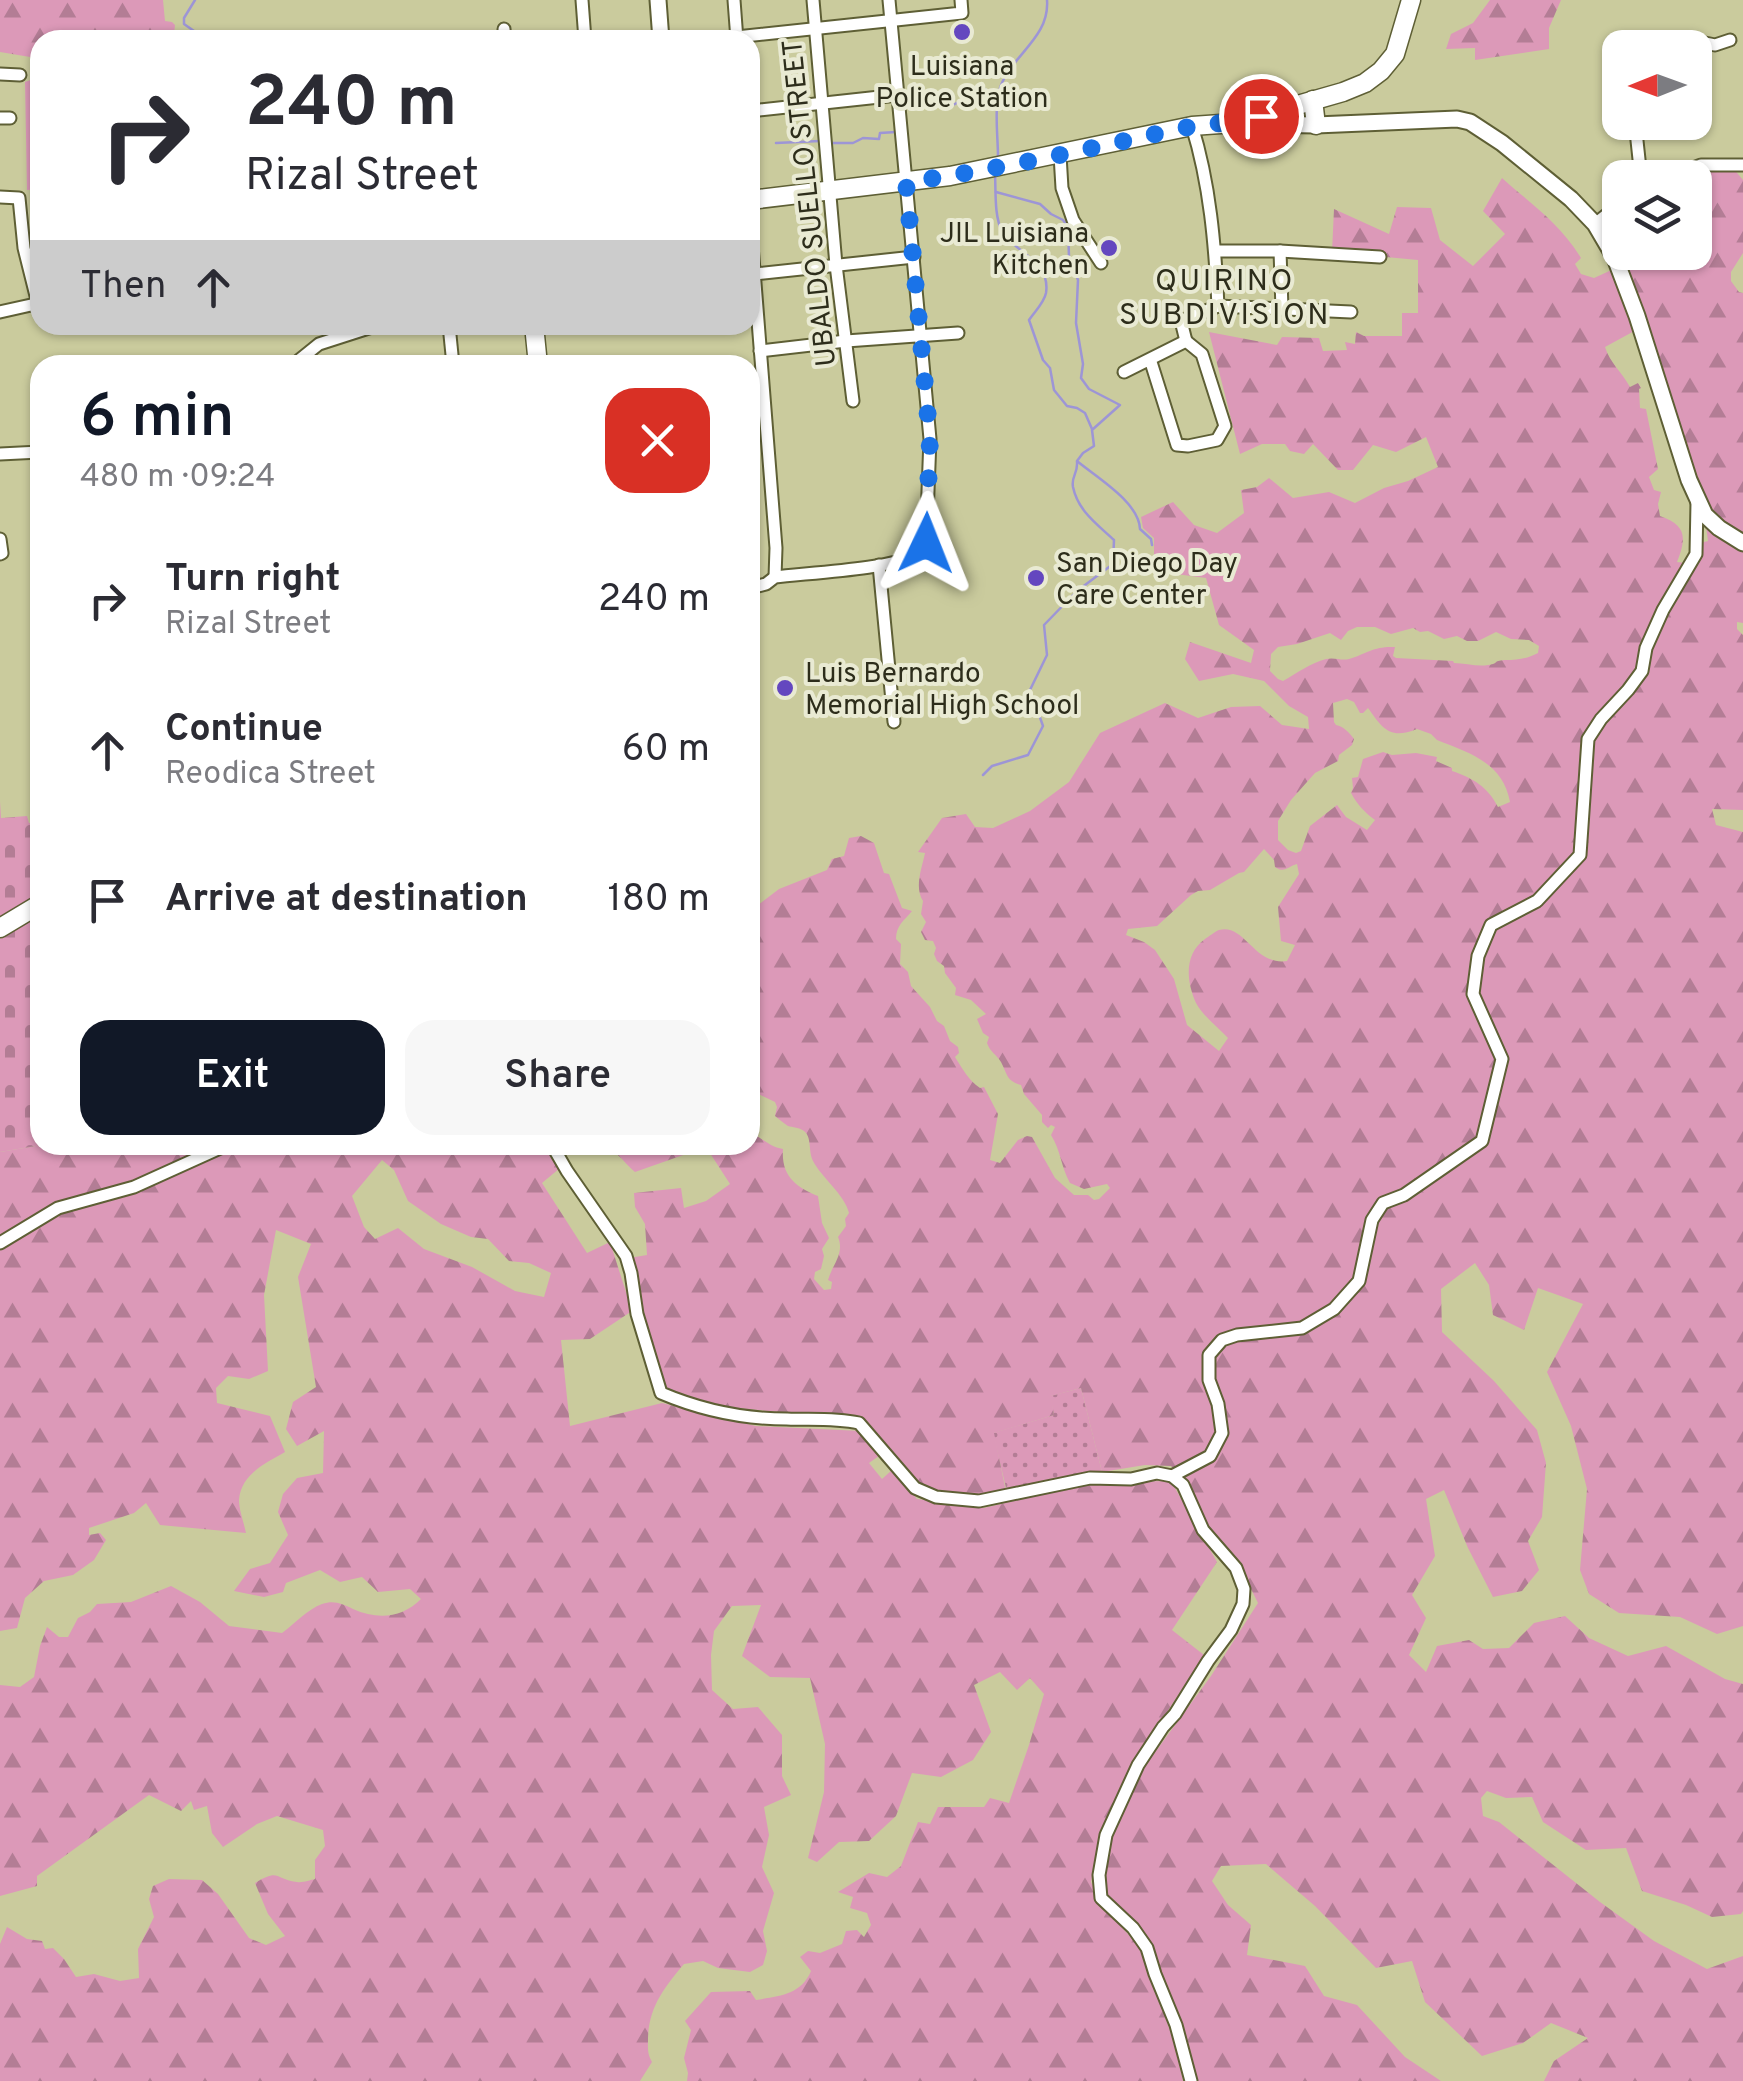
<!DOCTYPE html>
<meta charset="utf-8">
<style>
:root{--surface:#fff;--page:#f7f7f7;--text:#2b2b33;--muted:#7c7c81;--accent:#111827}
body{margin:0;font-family:Overpass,sans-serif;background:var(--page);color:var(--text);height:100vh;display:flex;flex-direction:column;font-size:38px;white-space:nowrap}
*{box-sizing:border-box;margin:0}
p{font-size:32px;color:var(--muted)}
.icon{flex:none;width:55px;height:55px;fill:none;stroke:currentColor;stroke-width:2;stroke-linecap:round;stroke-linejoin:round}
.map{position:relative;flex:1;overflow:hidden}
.details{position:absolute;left:30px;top:355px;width:730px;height:800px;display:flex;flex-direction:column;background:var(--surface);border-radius:30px;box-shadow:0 2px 8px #0004}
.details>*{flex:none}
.guide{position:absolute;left:30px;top:30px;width:730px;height:305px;border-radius:30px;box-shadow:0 2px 8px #0004;background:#fff;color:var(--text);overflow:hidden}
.needle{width:65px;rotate:269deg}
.controls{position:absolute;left:1602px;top:30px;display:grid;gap:20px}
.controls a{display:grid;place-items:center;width:110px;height:110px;border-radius:20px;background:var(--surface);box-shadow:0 2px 8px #0004;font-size:50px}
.pin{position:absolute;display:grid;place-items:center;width:85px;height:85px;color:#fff;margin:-42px;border:5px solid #fff;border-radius:50%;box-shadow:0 2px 10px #0007}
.me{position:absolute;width:110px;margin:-55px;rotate:2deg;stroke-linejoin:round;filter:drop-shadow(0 0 8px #0008)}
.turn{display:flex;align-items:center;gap:35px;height:210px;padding:0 50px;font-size:45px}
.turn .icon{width:130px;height:130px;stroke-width:2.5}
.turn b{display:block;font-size:70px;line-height:85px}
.then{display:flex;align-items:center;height:95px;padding:0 50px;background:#0003;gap:20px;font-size:38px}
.round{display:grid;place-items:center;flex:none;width:105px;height:105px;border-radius:30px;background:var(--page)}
.summary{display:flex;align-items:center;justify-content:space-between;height:170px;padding:0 50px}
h1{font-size:60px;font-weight:600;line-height:75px;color:var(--accent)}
.button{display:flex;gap:20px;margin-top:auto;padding:20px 50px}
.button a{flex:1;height:115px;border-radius:30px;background:var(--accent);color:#fff;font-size:40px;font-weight:600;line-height:115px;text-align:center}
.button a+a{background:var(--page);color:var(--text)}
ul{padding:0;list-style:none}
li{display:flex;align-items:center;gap:30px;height:150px;padding:0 50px}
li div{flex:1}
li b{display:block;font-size:38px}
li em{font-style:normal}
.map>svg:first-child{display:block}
.grass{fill:url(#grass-dots)}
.forest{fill:url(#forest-firs);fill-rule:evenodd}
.cemetery{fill:url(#cemetery-stones)}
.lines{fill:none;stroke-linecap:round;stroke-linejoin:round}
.stream{stroke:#9d95d6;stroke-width:2.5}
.minor-casing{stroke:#5e5f35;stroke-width:15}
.tertiary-casing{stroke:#5e5f35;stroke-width:19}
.primary-casing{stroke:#5e5f35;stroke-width:21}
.minor{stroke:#fff;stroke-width:11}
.tertiary{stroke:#fff;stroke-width:15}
.primary{stroke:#fff;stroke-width:18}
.route{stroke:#1a73e8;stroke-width:18;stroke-dasharray:0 32.4}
.poi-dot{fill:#6447bf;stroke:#e9ead3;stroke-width:4}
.labels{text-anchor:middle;stroke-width:8;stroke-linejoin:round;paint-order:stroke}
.poi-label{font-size:28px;fill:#2d2d1b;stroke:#e9ead3;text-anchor:start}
.street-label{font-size:28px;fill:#2d2d1b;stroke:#e9ead3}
.neighbourhood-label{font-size:30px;letter-spacing:2.5px;fill:#2d2d1b;stroke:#e9ead3}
</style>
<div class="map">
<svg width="1743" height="2081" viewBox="0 0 1743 2081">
<defs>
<pattern id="grass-dots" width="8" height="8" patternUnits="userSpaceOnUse" patternTransform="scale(2.5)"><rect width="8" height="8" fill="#dc99b8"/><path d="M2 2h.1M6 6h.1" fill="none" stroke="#b37d95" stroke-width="1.8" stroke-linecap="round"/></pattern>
<pattern id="forest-firs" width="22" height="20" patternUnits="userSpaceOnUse" patternTransform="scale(2.5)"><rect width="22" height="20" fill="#dc99b8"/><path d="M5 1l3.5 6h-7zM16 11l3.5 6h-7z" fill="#b37d95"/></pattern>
<pattern id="cemetery-stones" width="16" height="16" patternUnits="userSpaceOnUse" patternTransform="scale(2.5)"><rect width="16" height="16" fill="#dc99b8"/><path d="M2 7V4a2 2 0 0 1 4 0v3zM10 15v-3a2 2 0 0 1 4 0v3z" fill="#b37d95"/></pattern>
</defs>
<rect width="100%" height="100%" fill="#cacb9d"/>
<polygon class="grass" points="1081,1388 1102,1472 1007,1492 993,1433 1054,1415 1050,1396"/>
<g class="forest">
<polygon points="0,0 163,0 165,21 172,22 175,25 174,34 182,35 184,39 40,40 40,189 27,190 25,82 36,78 36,58 0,52"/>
<polygon points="1490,0 1561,0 1549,28 1549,49 1475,60 1475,48 1446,49 1451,34 1473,23"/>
<polygon points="1733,168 1743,180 1743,253 1731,272 1731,281 1739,292 1743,293 1743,533 1712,514 1697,490 1625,268 1646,258 1645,253 1695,252 1695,178 1682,177 1700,170"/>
<path d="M1502 178C1532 205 1559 222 1581 258L1575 264 1581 274 1594 278 1616 268 1638 329 1605 347C1610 363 1622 372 1630 387L1638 383 1641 388 1639 389 1640 408 1646 409 1658 469 1649 477 1654 490 1661 492 1658 504 1660 516C1686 525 1687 537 1677 562L1694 564 1700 543 1708 541 1705 519 1743 547V623L1737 622V629L1743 635V810L1712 809 1716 825 1743 832V1626L1717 1634 1680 1617 1619 1613 1589 1594 1580 1570 1587 1489 1571 1426 1547 1372 1583 1304 1538 1288 1524 1330 1493 1315 1489 1285 1475 1263 1441 1289 1442 1332 1494 1381 1537 1430 1546 1463 1542 1517 1528 1541 1539 1570 1522 1591 1493 1597 1468 1548 1444 1490 1426 1499 1435 1556 1412 1595 1426 1618 1409 1655 1426 1672 1437 1646 1469 1640 1483 1649 1509 1648 1534 1623 1565 1616 1589 1638 1628 1656 1666 1646 1725 1679 1743 1684V1911L1741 1914 1712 1917 1686 1905 1642 1891 1626 1848 1586 1850 1543 1822 1532 1797 1506 1798 1487 1791 1481 1798 1483 1816 1499 1822 1600 1902 1654 1941 1707 1969 1743 1956V2081H1544L1554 2061 1588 2038 1551 2023 1523 2043 1482 2056 1425 2002 1412 1961 1376 1968 1315 1906 1266 1864 1221 1866 1212 1881 1228 1905 1251 1925 1247 1955 1305 1966 1324 1996 1357 2005 1405 2057 1441 2081H1197L1153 1949 1110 1902 1104 1890 1102 1871 1111 1838 1142 1770 1211 1676 1258 1603 1238 1563 1210 1530 1195 1506 1183 1477 1171 1466 1145 1465 1102 1472 1081 1388 1051 1396 1054 1415 994 1433 1006 1492 968 1497 943 1494 916 1483 868 1428 800 1414 715 1406 668 1393C650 1349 642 1303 629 1258L647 1255 645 1224 635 1207 634 1193 681 1188 684 1208 706 1201 730 1184 706 1147 635 1172C619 1158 618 1149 594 1145H750V1133C762 1137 769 1147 783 1149 781 1176 796 1187 818 1196L822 1223 829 1238 822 1249 824 1256 821 1269 815 1272 814 1279 824 1290 831 1289 832 1282 828 1280C832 1265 845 1254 838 1237L846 1226 845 1219 849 1213C845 1195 821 1177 813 1161 808 1151 812 1137 804 1131 800 1128 792 1127 788 1126 783 1123 779 1119 775 1116L777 1107 775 1102 750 1090V911L779 889 827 870 832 859 844 856 849 838 861 836 874 843 884 873 889 874 902 908 912 911C904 921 896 925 896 939L901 944 900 964 908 972 911 986 930 1007 937 1021 944 1026 950 1041 958 1047 959 1053 955 1057C962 1068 969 1081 980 1088L984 1087 998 1114 990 1160 1000 1163 1018 1140 1027 1136 1032 1137 1055 1178 1074 1195H1088L1094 1200 1099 1199 1110 1188 1107 1184 1084 1189 1070 1183C1061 1167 1061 1151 1051 1135L1055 1127 1051 1125 1048 1128 1042 1122V1115L1024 1094 1021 1085C1006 1081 1007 1073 1001 1062 996 1054 990 1052 987 1043L989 1037 983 1033 977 1019 986 1014 971 1000 955 995 956 988 945 973 944 966 937 961 934 954 936 948 933 941 925 940 921 932 926 922 921 914 923 901C914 887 922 868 925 853L918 852 942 818 966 814 975 827 993 828 1030 811 1069 782 1100 733 1165 703 1198 718 1231 707 1260 706 1282 725 1309 729 1308 717 1289 706 1264 681 1233 674 1199 681 1185 659 1190 642 1251 663 1254 650 1219 625 1206 578 1161 572 1154 555V538L1143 528 1141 517 1173 502 1194 525 1217 533 1244 513 1241 490 1257 487 1269 478 1293 498 1329 492 1355 503 1384 488 1408 481 1438 467 1426 437 1396 452 1373 445 1353 470H1338L1313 444 1304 454 1290 451 1285 444H1262L1240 454 1209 332 1277 345 1282 337 1319 338 1323 351 1347 350 1345 342 1355 344 1356 332 1364 336H1402V313H1418V260L1332 252 1334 209 1389 234 1397 207 1431 208 1440 240 1473 266 1505 234 1483 211ZM1357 627H1375L1391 634 1413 628 1420 632 1428 631 1444 639 1457 636 1467 641H1478L1496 632 1511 639 1529 640 1539 646 1538 653C1526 659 1518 660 1505 660 1491 661 1501 663 1488 665 1478 667 1465 663 1454 663L1453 661 1396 658 1393 656 1395 647C1374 646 1368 653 1349 659 1341 661 1335 657 1326 659 1311 663 1297 673 1283 681L1278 679 1270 671 1271 654 1278 647 1297 644 1330 633 1341 640 1348 631ZM1347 699 1354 702 1360 713H1363L1368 708C1383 729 1390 740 1417 729L1431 734 1437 740C1470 753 1503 763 1510 802L1498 807C1488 787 1473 778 1452 771V768L1436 761 1437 757 1416 753 1392 755 1383 752 1363 759 1358 777 1352 778 1353 788 1351 793C1357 804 1364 812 1375 820L1367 830 1346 817 1337 805 1310 826 1301 851 1296 853 1288 850 1278 840V821L1291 800 1315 773 1338 761 1339 755 1352 745 1354 739C1350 733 1343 726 1336 725L1334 722 1333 703ZM1264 849 1274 860 1275 867C1285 874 1288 866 1297 864L1299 874 1278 907 1281 941 1295 945 1287 961C1254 966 1245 923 1219 930 1216 931 1208 937 1205 939 1184 954 1186 981 1196 1003 1203 1016 1218 1027 1228 1038L1219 1051 1187 1025 1174 979 1155 950 1144 942 1126 935 1128 929 1157 926 1191 895 1198 891 1210 890 1239 873 1244 872Z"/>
<path d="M42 1145H546L560 1168 542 1183 587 1253 610 1242 632 1311 590 1339 561 1340 570 1426 662 1403 756 1426 861 1431 879 1456 869 1463 882 1479 892 1470 917 1499 984 1508 1092 1482 1171 1481 1217 1562 1172 1630 1204 1655 1129 1771 1101 1834 1091 1882 1102 1906 1141 1948 1174 2042 1183 2081H687L688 2073 684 2058 691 2030 685 2021 711 1992 750 1991 756 2000C779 1996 801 1995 811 1971L800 1957 808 1951 820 1953 842 1944 846 1931 857 1930 864 1937 871 1925 867 1913 850 1908 853 1897 838 1892 869 1873 887 1877 901 1866 918 1822 930 1824 938 1807H984L990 1798 1009 1803 1029 1745 1044 1694 1030 1678 1017 1690 1000 1672 974 1685 991 1732 973 1760 941 1777 912 1773 896 1816 869 1841 839 1842 817 1862 808 1858 824 1792 825 1744 810 1678 770 1677 742 1656 761 1605 732 1606 714 1631 711 1655 712 1690 733 1709 758 1707 782 1735V1776L791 1795 764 1807 769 1835 762 1867 774 1893 763 1931 767 1951 763 1965 750 1972 718 1968 703 1961 684 1964C665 1987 649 2006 648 2038 648 2048 647 2053 652 2062L640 2081H0V1944L7 1927 27 1939 42 1941 45 1949 53 1948 64 1959 76 1977 94 1974 120 1981 139 1978 138 1949 154 1917 149 1899 153 1886 169 1879 202 1880 218 1894 249 1938 266 1945 285 1936 268 1914 255 1883C280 1868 274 1879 297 1882 302 1883 310 1880 315 1879V1860L325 1846 323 1830 277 1816 257 1824 223 1847 212 1833 207 1806 194 1810 191 1801 181 1811 149 1795 37 1876V1886L0 1896V1685L20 1687 34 1677 40 1646 47 1627 59 1637H68L78 1618 90 1612 97 1604 131 1602 171 1586 200 1602 229 1626 282 1633C294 1624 308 1609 322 1604 335 1600 342 1604 353 1609 378 1620 402 1618 421 1599L410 1589 378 1592 362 1577 340 1582 320 1570 286 1583 283 1592 264 1597 234 1591 250 1569 270 1563 288 1535 278 1512 283 1494 297 1478 323 1473 324 1431 297 1446 286 1429 293 1402 316 1387 298 1277 311 1244 276 1230 264 1295 268 1371 249 1379 228 1376 216 1388 217 1403 270 1416 285 1452C266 1463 241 1474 239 1500 239 1510 244 1523 246 1533L160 1525 146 1503 134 1513 89 1528V1535L100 1533 106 1540 94 1560 73 1575 44 1581 25 1598 17 1628 0 1631V1152ZM382 1160 394 1170 408 1201 441 1224 471 1237 488 1239 509 1261 529 1263 551 1273 544 1297 515 1291 472 1267 424 1249 398 1228 375 1239 364 1227 352 1196Z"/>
</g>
<g class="cemetery">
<polygon points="0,801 1,818 27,816 29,823 40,822 40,900 0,923"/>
<polygon points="40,915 39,1087 42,1145 0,1152 0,939"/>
</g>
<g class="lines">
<g class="stream">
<polyline points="195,40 194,31 184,24 184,18 195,0"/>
<polyline points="946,109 983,88 997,96"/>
<polyline points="776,143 820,141"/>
<polyline points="832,143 853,143 863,138 879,139 880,133 896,132"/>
<path d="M998 156C998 139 994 105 999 91 1009 56 1050 39 1047 0"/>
<path d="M995 175C996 191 994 216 1002 231 1015 253 1051 261 1046 293 1044 303 1035 311 1029 320L1043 360 1050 368 1054 390 1067 406 1077 408 1085 413 1092 429"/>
<path d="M996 192 1040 204 1051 214 1063 220 1068 227 1069 257 1078 280 1076 323 1083 364 1081 378 1089 389 1120 405 1092 430 1094 446 1083 453 1077 461C1096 477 1139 502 1140 529L1151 539 1152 545"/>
<path d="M983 775 992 766 1028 755 1043 726 1037 709 1026 694 1029 692 1047 655 1044 625 1077 591 1113 564 1114 540C1097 524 1078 511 1073 487 1071 476 1078 474 1077 462"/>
</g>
<g class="minor-casing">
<g id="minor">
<polyline points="582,0 585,40"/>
<polyline points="734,0 737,40"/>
<polyline points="813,0 836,265 853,401"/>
<polyline points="504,29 505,40"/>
<polyline points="708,40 962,13 961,0"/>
<polyline points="1667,48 1690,40 1715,45 1730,40"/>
<polyline points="0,74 20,75"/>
<polyline points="750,111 898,95"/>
<polyline points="0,118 10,118"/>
<polyline points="1635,122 1641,178"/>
<path d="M1192 126C1210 184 1215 245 1218 306"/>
<polyline points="1060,155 1062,188 1073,220 1101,263"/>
<polyline points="1667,178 1701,165 1743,165"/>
<polyline points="0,197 19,198 24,248 38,304"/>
<polyline points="750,220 776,548 775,577"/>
<polyline points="1595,224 1620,204"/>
<polyline points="1215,251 1280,251 1380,257"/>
<polyline points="1280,251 1282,309"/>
<polyline points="755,274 914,257"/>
<polyline points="0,312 40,303"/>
<polyline points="449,325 453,365"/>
<polyline points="1186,341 1181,321 1218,306 1351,312"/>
<polyline points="760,351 846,341 958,333"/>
<polyline points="293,365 319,344 378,325"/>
<polyline points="1124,372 1186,341 1202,354 1225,426 1217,440 1188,446 1177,445 1150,359"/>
<polyline points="0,454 40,452"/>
<polyline points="0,554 2,553 0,539"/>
<polyline points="879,565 894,722"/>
<path d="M750 588 766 584 775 577C807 573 892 569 916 555 921 551 922 548 926 543L930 439 889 0"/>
<path d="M552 1145 567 1171 626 1256 631 1273 637 1314 661 1393C701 1410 743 1419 787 1419 811 1420 834 1418 859 1423L915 1488 936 1497 979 1501 1090 1478 1131 1479 1157 1473 1172 1476 1183 1485 1203 1530 1236 1568 1244 1589 1243 1604 1231 1630 1208 1661 1175 1714 1163 1727 1138 1765 1106 1835 1099 1875 1101 1898 1133 1928 1147 1948 1155 1974 1176 2025 1191 2081"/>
<polyline points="0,1243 58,1208 134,1187 227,1145"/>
<polyline points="1172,1476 1210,1456 1222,1433 1218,1404 1209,1380 1209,1355 1222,1340 1237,1335 1302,1328 1334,1309 1359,1281 1372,1220 1383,1203 1404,1195 1482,1141 1502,1059 1473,994 1478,956 1491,925 1537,901 1580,855 1588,739 1601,719 1628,690 1642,671 1646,648 1663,610 1696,554 1697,502"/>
</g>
</g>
<g class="tertiary-casing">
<g id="tertiary">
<polyline points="658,0 661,40"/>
<polyline points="1244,124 1316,125 1457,119 1470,122 1502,143 1571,199 1595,224 1615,258 1637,316 1689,480 1705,515 1719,528 1743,543"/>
</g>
</g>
<g class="primary-casing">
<g id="primary">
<polyline points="1313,100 1316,125"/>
<polyline points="750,200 950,176 1192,126 1235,123 1343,92 1365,83 1381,71 1395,54 1411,0"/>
<polyline points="534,325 538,365"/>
<polyline points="0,928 40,904"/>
</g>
</g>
<use href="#minor" class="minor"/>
<use href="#tertiary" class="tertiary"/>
<use href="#primary" class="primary"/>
</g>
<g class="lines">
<path class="route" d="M926 543 930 439 906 182C997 170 1088 149 1178 129 1207 123 1232 124 1261 116"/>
</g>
<g class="poi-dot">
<circle cx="962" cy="32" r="10"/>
<circle cx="1109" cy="248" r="10"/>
<circle cx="1036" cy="578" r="10"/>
<circle cx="785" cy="688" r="10"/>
</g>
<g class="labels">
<g class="poi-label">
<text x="962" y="75" text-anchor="middle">Luisiana<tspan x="962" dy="32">Police Station</tspan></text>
<text x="1089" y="242" text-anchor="end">JIL Luisiana<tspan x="1089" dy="32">Kitchen</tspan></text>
<text x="1056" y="572">San Diego Day<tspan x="1056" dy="32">Care Center</tspan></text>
<text x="805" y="682">Luis Bernardo<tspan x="805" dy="32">Memorial High School</tspan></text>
</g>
<g class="street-label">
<text transform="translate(808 203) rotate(-96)" y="10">UBALDO SUELLO STREET</text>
</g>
<g class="neighbourhood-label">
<text x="1225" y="290">QUIRINO<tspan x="1225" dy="34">SUBDIVISION</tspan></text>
</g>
</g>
</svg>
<div class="controls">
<a><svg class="needle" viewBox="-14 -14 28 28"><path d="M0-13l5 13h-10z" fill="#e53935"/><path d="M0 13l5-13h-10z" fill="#7c7c81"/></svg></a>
<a><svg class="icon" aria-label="layers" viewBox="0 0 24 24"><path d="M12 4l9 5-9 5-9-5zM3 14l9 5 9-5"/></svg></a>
</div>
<div class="pin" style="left:1261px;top:116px;background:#d93025"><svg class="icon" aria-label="arrive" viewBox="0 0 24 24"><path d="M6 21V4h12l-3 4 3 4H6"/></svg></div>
<svg class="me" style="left:926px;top:543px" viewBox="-20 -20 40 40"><path d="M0-17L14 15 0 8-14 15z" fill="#1a73e8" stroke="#fff" stroke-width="4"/></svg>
<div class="guide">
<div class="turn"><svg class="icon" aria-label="right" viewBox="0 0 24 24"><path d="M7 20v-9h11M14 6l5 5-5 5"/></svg><div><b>240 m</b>Rizal Street</div></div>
<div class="then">Then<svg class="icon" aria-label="ahead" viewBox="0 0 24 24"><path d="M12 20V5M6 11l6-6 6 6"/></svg></div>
</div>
<section class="details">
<div class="summary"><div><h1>6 min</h1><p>480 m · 09:24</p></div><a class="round" style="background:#d93025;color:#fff"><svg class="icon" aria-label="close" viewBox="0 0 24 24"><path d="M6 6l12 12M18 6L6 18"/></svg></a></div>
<ul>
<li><svg class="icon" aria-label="right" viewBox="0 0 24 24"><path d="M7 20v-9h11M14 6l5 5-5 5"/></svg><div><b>Turn right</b><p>Rizal Street</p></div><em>240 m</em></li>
<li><svg class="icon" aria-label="ahead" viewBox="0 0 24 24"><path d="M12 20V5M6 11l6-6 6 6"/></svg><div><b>Continue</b><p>Reodica Street</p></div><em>60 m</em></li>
<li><svg class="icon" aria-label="arrive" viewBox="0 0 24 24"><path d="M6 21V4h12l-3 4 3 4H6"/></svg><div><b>Arrive at destination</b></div><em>180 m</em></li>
</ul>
<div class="button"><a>Exit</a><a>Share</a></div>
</section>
</div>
